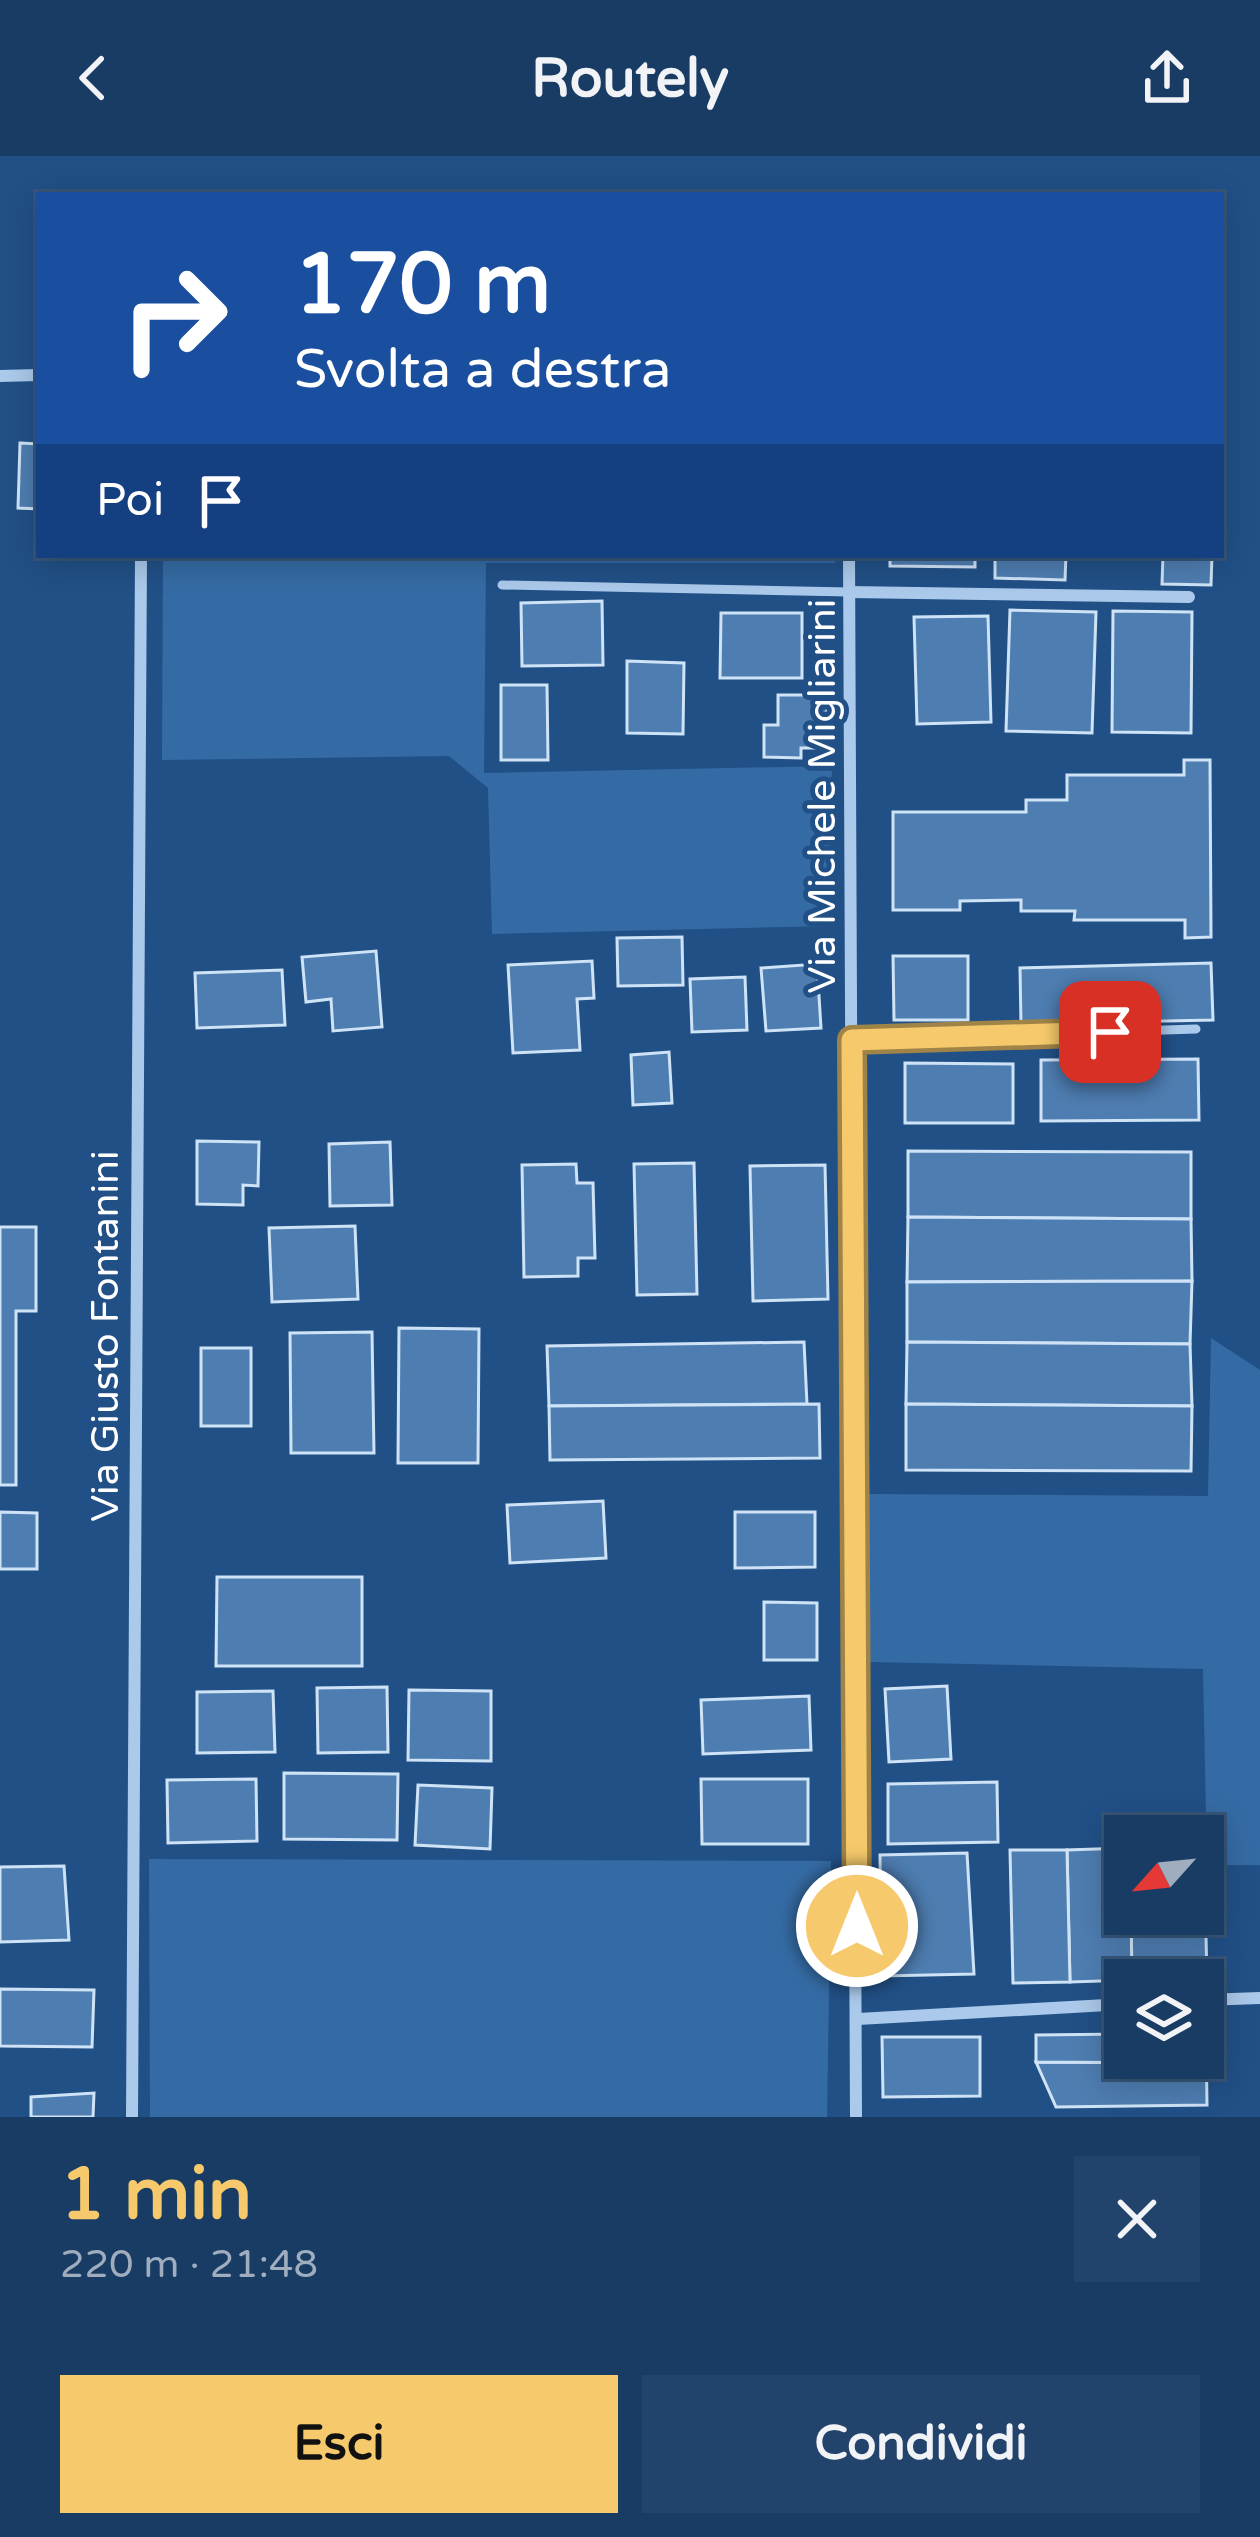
<!DOCTYPE html>
<html lang="it">
<meta charset="utf-8">
<style>
:root{--surface:#193c65;--page:#22436b;--text:#f1f3f6;--muted:#9fadbf;--line:#375679;--accent:#f6ca6c}
body{margin:0;font-family:"Varela Round",sans-serif;background:var(--page);color:var(--text);height:100vh;display:flex;flex-direction:column;font-size:45px;white-space:nowrap}
*{box-sizing:border-box;margin:0}
p{font-size:39px;color:var(--muted)}
.icon{flex:none;width:66px;height:66px;fill:none;stroke:currentColor;stroke-width:2;stroke-linecap:round;stroke-linejoin:round}
.map{position:relative;height:1961px;overflow:hidden}
.side{display:flex;flex-direction:column;background:var(--surface);flex:1}
.side>*{flex:none}
.banner{position:absolute;left:36px;top:36px;width:1188px;height:366px;border-radius:0px;box-shadow:0 6px 30px #0003,0 0 0 3px var(--line);background:#1a4fa0;color:#fff;overflow:hidden}
.needle{width:78px;rotate:243deg}
.fabs{position:absolute;left:1104px;top:1659px;display:grid;gap:24px}
.fabs a{display:grid;place-items:center;width:120px;height:120px;border-radius:0px;background:var(--surface);box-shadow:0 6px 30px #0003,0 0 0 3px var(--line);font-size:60px}
.pin{position:absolute;display:grid;place-items:center;width:102px;height:102px;color:#fff;margin:-51px;border-radius:24px;box-shadow:0 6px 18px #0006}
.me{position:absolute;width:132px;margin:-66px;rotate:0deg;stroke-linejoin:round;filter:drop-shadow(0 0 9px #0008)}
.turn{display:flex;align-items:center;gap:42px;height:252px;padding:0 60px;font-size:54px}
.turn .icon{width:156px;height:156px;stroke-width:2.5}
.turn b{display:block;font-size:84px;line-height:102px}
.then{display:flex;align-items:center;height:114px;padding:0 60px;background:#0003;gap:24px;font-size:45px}
.round{display:grid;place-items:center;flex:none;width:126px;height:126px;border-radius:0px;background:var(--page)}
.headline{display:flex;align-items:center;justify-content:space-between;height:204px;padding:0 60px}
h1{font-size:72px;font-weight:700;line-height:90px;color:var(--accent)}
.button{display:flex;gap:24px;margin-top:auto;padding:24px 60px}
.button a{flex:1;height:138px;border-radius:0px;background:var(--accent);color:#111;font-size:48px;font-weight:700;line-height:138px;text-align:center}
.button a+a{background:var(--page);color:var(--text)}
header{display:flex;justify-content:space-between;align-items:center;height:156px;padding:0 60px;background:var(--surface);font-size:54px;font-weight:700}
.map>svg:first-child{display:block}
.green{fill:#356ba4}
.building{fill:#4e7db1;stroke:#cfe3f7;stroke-width:3}
.lines{fill:none;stroke-linecap:round;stroke-linejoin:round}
.lane{stroke:#abc9ea;stroke-width:9}
.street{stroke:#abc9ea;stroke-width:12}
.route-casing{stroke:#a08346;stroke-width:30}
.route{stroke:#f6ca6c;stroke-width:21}
.labels{text-anchor:middle;stroke-width:10;stroke-linejoin:round;paint-order:stroke}
.street-label{font-size:39px;fill:#fff;stroke:#215087}
</style>
<header><svg class="icon" aria-label="back" viewBox="0 0 24 24"><path d="M15 5l-7 7 7 7"/></svg>Routely<svg class="icon" aria-label="share" viewBox="0 0 24 24"><path d="M12 15V3M7 8l5-5 5 5M5 13v7h14v-7"/></svg></header>
<div class="map">
<svg width="1260" height="1961" viewBox="0 0 1260 1961">
<rect width="100%" height="100%" fill="#215087"/>
<g class="green">
<polygon points="163,399 834,399 835,407 486,407 484,617 832,610 828,770 492,778 488,632 449,600 162,604"/>
<polygon points="1211,1182 1260,1214 1260,1709 1207,1709 1203,1513 870,1506 867,1338 1208,1340"/>
<polygon points="149,1703 831,1705 827,1961 150,1961"/>
</g>
<g class="building">
<polygon points="20,287 39,288 39,353 18,352"/>
<polygon points="890,399 975,399 975,411 890,410"/>
<polygon points="995,399 1066,399 1065,424 995,422"/>
<polygon points="1163,399 1212,399 1211,429 1162,428"/>
<polygon points="602,445 603,509 522,510 521,447"/>
<polygon points="1010,454 1096,456 1092,577 1006,575"/>
<polygon points="1113,455 1192,456 1191,577 1112,576"/>
<polygon points="721,457 802,457 802,522 720,522"/>
<polygon points="988,460 991,566 917,568 914,461"/>
<polygon points="627,505 684,507 683,578 627,577"/>
<polygon points="501,529 547,529 548,604 501,604"/>
<polygon points="778,539 827,539 827,592 801,592 801,602 764,601 764,569 778,569"/>
<polygon points="1184,604 1210,604 1211,781 1185,782 1185,764 1074,764 1075,755 1021,755 1021,744 960,745 960,754 893,754 893,656 1026,656 1026,644 1067,644 1067,619 1184,619"/>
<polygon points="682,781 683,829 618,830 617,782"/>
<polygon points="376,795 382,871 333,875 331,843 306,846 302,801"/>
<polygon points="893,800 968,800 968,864 894,864"/>
<polygon points="592,805 594,842 577,843 580,894 513,897 508,809"/>
<polygon points="1211,807 1213,864 1021,868 1020,812"/>
<polygon points="817,808 821,872 766,875 761,812"/>
<polygon points="282,814 285,869 197,872 195,817"/>
<polygon points="745,821 747,874 692,876 690,823"/>
<polygon points="669,896 672,947 633,949 631,899"/>
<polygon points="1198,903 1199,964 1041,965 1041,904"/>
<polygon points="905,907 1013,908 1013,967 905,967"/>
<polygon points="197,985 259,986 258,1030 243,1029 243,1049 197,1048"/>
<polygon points="390,986 392,1049 330,1050 329,988"/>
<polygon points="908,995 1191,996 1191,1063 908,1061"/>
<polygon points="694,1007 697,1138 637,1139 634,1008"/>
<polygon points="576,1008 577,1027 593,1027 595,1102 578,1102 578,1120 524,1121 522,1009"/>
<polygon points="825,1009 828,1143 753,1145 750,1010"/>
<polygon points="908,1061 1191,1063 1192,1125 907,1126"/>
<polygon points="355,1070 358,1143 272,1146 269,1072"/>
<polygon points="0,1071 36,1071 36,1155 16,1155 16,1329 0,1329"/>
<polygon points="1192,1125 1190,1188 907,1186 907,1126"/>
<polygon points="399,1172 479,1173 478,1307 398,1307"/>
<polygon points="372,1176 374,1297 291,1297 290,1177"/>
<polygon points="804,1186 807,1248 549,1250 547,1190"/>
<polygon points="907,1186 1190,1188 1192,1250 906,1248"/>
<rect x="201" y="1192" width="50" height="78"/>
<polygon points="819,1248 820,1302 550,1304 549,1250"/>
<polygon points="906,1248 1192,1250 1191,1315 906,1314"/>
<polygon points="603,1345 606,1402 510,1407 507,1349"/>
<polygon points="0,1356 37,1357 37,1413 0,1413"/>
<polygon points="735,1356 815,1356 815,1411 735,1412"/>
<polygon points="217,1421 362,1421 362,1510 216,1510"/>
<polygon points="764,1446 817,1447 817,1504 764,1504"/>
<polygon points="947,1530 951,1603 889,1606 885,1533"/>
<polygon points="387,1531 388,1596 318,1597 317,1532"/>
<polygon points="409,1534 491,1535 491,1605 408,1604"/>
<polygon points="273,1535 275,1596 197,1597 197,1536"/>
<polygon points="809,1540 811,1594 703,1598 701,1544"/>
<polygon points="284,1617 398,1618 397,1684 284,1683"/>
<polygon points="256,1623 257,1685 168,1687 167,1624"/>
<polygon points="701,1623 808,1623 808,1688 702,1688"/>
<polygon points="997,1626 998,1686 888,1688 888,1628"/>
<polygon points="418,1629 492,1632 490,1693 415,1689"/>
<polygon points="1204,1691 1207,1825 1132,1824 1131,1758 1203,1758"/>
<polygon points="1125,1692 1125,1758 1131,1758 1132,1824 1070,1826 1067,1694"/>
<polygon points="1010,1694 1067,1694 1070,1826 1013,1827"/>
<polygon points="967,1697 974,1818 881,1820 880,1699"/>
<polygon points="64,1710 69,1784 0,1786 0,1711"/>
<polygon points="0,1833 94,1834 92,1891 0,1890"/>
<polygon points="1203,1877 1206,1877 1207,1949 1056,1951 1036,1906 1184,1907 1183,1902 1203,1902"/>
<polygon points="1125,1878 1125,1902 1183,1902 1184,1907 1036,1906 1036,1879"/>
<polygon points="882,1881 980,1881 980,1940 883,1941"/>
<polygon points="94,1937 93,1961 31,1961 31,1941"/>
</g>
<g class="lines">
<g class="lane">
<polyline points="502,429 849,436"/>
<polyline points="852,884 1196,873"/>
</g>
<g class="street">
<polyline points="0,220 39,219"/>
<polyline points="849,399 856,1961"/>
<polyline points="849,436 1189,441"/>
<polyline points="1203,1844 1260,1842"/>
<polyline points="858,1863 1125,1848"/>
<polyline points="132,1961 141,399"/>
</g>
</g>
<g class="lines">
<g class="route-casing">
<polyline id="route" points="857,1770 852,884 1110,876"/>
</g>
<use href="#route" class="route"/>
</g>
<g class="labels">
<g class="street-label">
<text transform="translate(821 640) rotate(-90)" y="14">Via Michele Migliarini</text>
<text transform="translate(104 1180) rotate(-90)" y="14">Via Giusto Fontanini</text>
</g>
</g>
</svg>
<div class="fabs">
<a><svg class="needle" viewBox="-14 -14 28 28"><path d="M0-13l5 13h-10z" fill="#e53935"/><path d="M0 13l5-13h-10z" fill="#9fadbf"/></svg></a>
<a><svg class="icon" aria-label="layers" viewBox="0 0 24 24"><path d="M12 4l9 5-9 5-9-5zM3 14l9 5 9-5"/></svg></a>
</div>
<div class="pin" style="left:1110px;top:876px;background:#d93025"><svg class="icon" aria-label="arrive" viewBox="0 0 24 24"><path d="M6 21V4h12l-3 4 3 4H6"/></svg></div>
<svg class="me" style="left:857px;top:1770px" viewBox="-20 -20 40 40"><circle r="17" fill="#f6ca6c" stroke="#fff" stroke-width="3"/><path d="M0-11L8 9 0 5-8 9z" fill="#fff"/></svg>
<div class="banner">
<div class="turn"><svg class="icon" aria-label="right" viewBox="0 0 24 24"><path d="M7 20v-9h11M14 6l5 5-5 5"/></svg><div><b>170 m</b>Svolta a destra</div></div>
<div class="then">Poi<svg class="icon" aria-label="arrive" viewBox="0 0 24 24"><path d="M6 21V4h12l-3 4 3 4H6"/></svg></div>
</div>
</div>
<section class="side">
<div class="headline"><div><h1>1 min</h1><p>220 m · 21:48</p></div><a class="round"><svg class="icon" aria-label="close" viewBox="0 0 24 24"><path d="M6 6l12 12M18 6L6 18"/></svg></a></div>
<div class="button"><a>Esci</a><a>Condividi</a></div>
</section>
